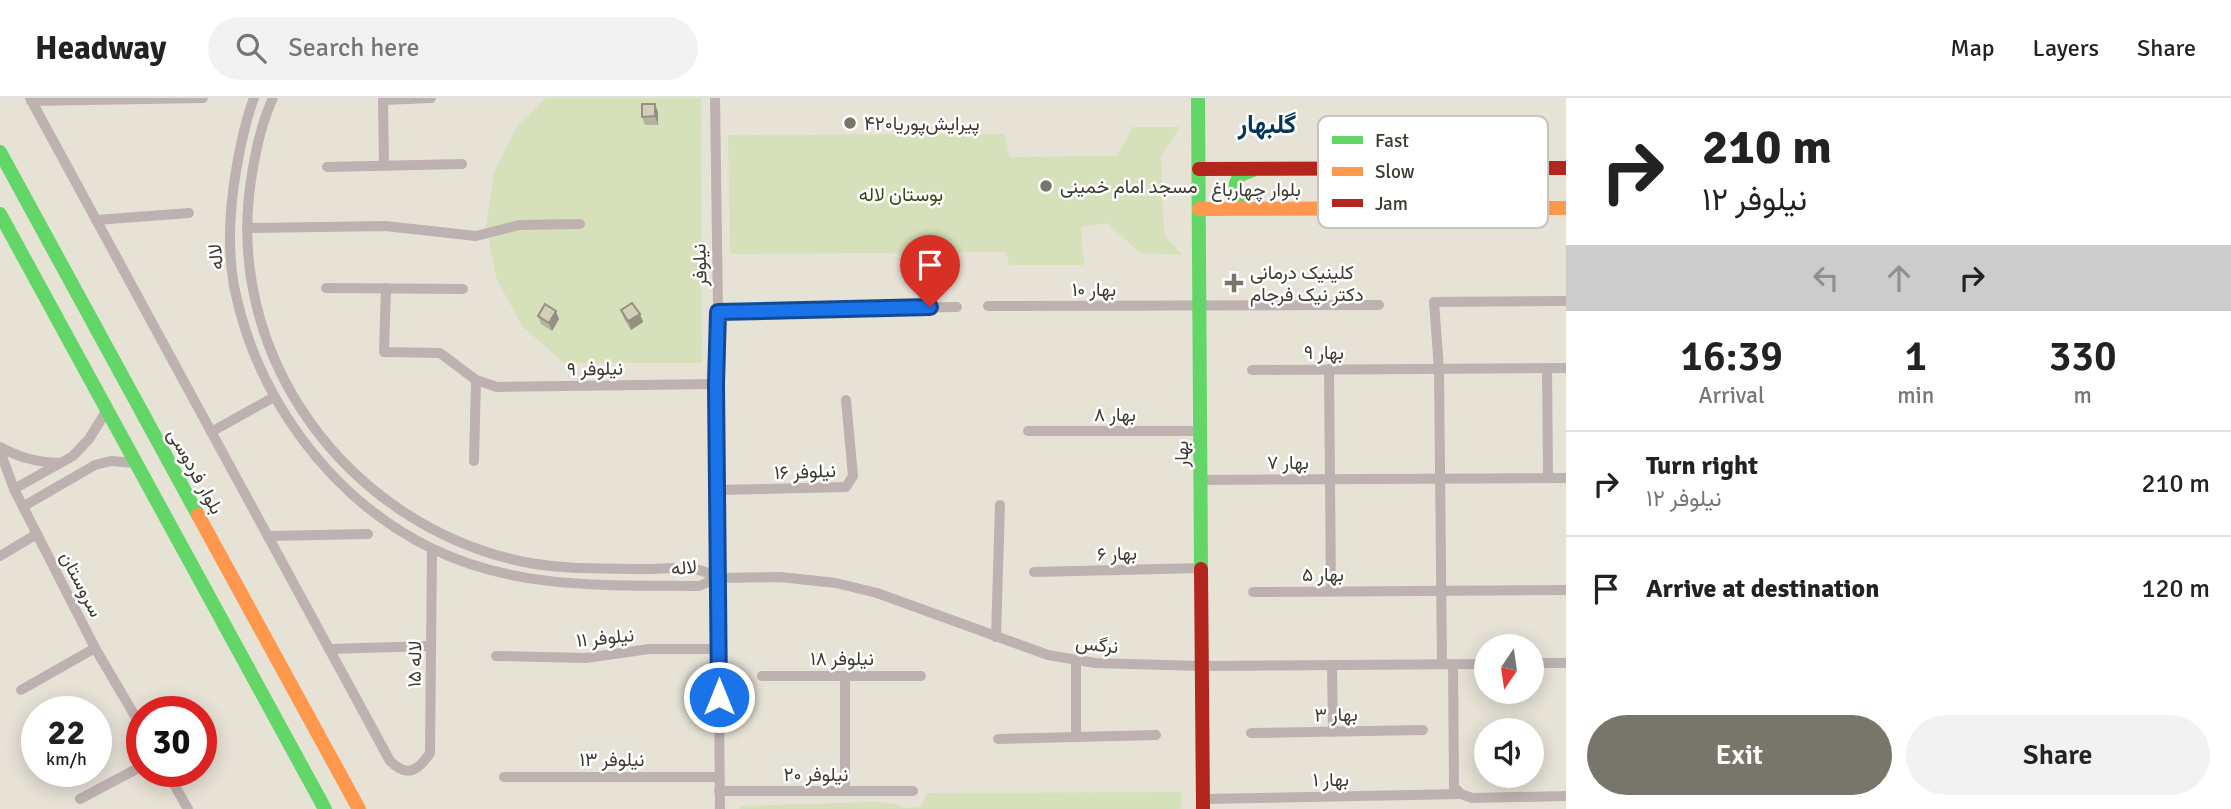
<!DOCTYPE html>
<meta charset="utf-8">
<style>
:root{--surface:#fff;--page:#f2f2f2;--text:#222;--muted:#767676;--line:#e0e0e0;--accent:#78756b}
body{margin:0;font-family:Signika,Vazirmatn,sans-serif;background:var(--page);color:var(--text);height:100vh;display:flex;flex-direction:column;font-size:26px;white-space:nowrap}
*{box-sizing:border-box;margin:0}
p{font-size:23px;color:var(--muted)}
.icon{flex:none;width:38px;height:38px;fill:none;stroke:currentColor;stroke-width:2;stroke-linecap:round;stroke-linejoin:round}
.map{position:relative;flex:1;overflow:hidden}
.side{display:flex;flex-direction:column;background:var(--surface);width:665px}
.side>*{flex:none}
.hud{background:#fff;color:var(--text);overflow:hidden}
.needle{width:46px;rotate:193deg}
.controls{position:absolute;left:1474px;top:536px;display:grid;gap:14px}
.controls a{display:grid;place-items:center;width:70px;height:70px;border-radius:50%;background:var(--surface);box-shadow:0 4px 18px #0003;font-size:35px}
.speed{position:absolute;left:21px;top:598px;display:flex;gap:14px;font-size:35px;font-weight:700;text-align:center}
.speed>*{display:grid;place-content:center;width:91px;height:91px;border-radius:50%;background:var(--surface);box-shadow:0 4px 18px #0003;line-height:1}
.speed small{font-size:18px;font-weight:400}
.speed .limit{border:10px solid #d22;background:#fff;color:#111}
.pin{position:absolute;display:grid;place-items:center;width:60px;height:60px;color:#fff;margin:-72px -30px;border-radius:50% 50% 50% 0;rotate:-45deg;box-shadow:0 0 7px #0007}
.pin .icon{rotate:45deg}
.me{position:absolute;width:77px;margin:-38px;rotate:0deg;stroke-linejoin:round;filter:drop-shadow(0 0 5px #0008)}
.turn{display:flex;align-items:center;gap:24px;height:147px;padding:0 21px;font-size:32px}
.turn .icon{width:91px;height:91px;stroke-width:2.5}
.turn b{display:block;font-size:49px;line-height:60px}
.lanes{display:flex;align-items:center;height:66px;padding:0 21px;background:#0003;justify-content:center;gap:35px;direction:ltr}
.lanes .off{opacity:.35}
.eta{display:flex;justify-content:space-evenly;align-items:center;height:119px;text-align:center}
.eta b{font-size:42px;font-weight:600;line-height:49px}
.cta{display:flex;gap:14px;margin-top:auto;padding:14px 21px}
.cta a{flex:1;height:80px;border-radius:42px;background:var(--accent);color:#fff;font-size:28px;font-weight:600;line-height:80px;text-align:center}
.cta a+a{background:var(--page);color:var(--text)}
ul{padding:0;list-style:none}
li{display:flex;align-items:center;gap:21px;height:105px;padding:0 21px;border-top:2px solid var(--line)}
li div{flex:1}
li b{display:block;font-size:26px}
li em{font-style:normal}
header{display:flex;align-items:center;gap:42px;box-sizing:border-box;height:98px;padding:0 35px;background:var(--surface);border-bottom:2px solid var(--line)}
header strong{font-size:33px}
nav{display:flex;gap:38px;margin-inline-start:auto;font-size:24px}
.search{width:490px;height:63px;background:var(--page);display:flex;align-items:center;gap:18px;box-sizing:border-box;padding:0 24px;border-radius:38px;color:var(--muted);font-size:26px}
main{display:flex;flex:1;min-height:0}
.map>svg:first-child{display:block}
.green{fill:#d6e0ba}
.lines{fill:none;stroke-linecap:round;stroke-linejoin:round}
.street{stroke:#bdb2af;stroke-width:10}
.fast{stroke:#63d668;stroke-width:14}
.slow{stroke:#ff974d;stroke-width:14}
.jam{stroke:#b3261e;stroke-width:14}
.wall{fill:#b7b2a0}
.shaded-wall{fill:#959182}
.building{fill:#d5cfba;stroke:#959182;stroke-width:2}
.route-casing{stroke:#114b97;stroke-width:18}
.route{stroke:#1a73e8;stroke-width:12}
.poi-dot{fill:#78756b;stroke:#fff;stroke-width:2.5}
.labels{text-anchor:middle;stroke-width:5;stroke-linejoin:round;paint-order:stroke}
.poi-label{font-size:19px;fill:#3d3a31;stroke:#fff;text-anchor:start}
.street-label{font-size:19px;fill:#3d3a31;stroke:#fff}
.park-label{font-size:19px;fill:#384713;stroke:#fff}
.district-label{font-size:26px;font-weight:bold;fill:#04375b;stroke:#fff}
.key{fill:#fff;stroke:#c5c4c1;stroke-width:2}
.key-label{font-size:19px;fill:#3d3a31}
</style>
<header>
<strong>Headway</strong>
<div class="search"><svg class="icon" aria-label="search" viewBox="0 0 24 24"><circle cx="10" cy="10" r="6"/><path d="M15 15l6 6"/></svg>Search here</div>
<nav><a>Map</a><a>Layers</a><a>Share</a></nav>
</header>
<main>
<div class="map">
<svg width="1566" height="711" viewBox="0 0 1566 711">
<rect width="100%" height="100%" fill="#e7e2d6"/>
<g class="green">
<polygon points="546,0 701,0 702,265 564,265 523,229 497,182 486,129 494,75 518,27"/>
<polygon points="1133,29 1180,29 1161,58 1164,136 1182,157 1140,155 1107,125 1081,129 1084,167 1009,167 1006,154 730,156 728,37 1005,36 1009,59 1117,58"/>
<polygon points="1181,694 1181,711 740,711 740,708 875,704 897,706 902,710 922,709 926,695"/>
</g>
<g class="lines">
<g class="street">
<path d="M30 0 390 663C407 680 418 673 430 655L432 451"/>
<path d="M254 0C246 21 241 45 237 67 230 106 227 149 234 188 256 299 330 401 433 451 518 492 607 487 699 488L718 480 780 479 836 485 877 495 1048 557 1095 565 1202 568 1486 566"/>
<path d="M273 0C262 24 256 50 252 76 221 257 347 427 524 464 564 472 605 470 646 471 662 471 683 468 698 472 705 473 712 477 718 480"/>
<polyline points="715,0 718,213 716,286 720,711"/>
<polyline points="31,3 203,0"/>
<polyline points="384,67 383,2 431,0"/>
<polyline points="327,69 462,66"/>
<polyline points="96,122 189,115"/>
<polyline points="247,130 385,128 476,138 519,127 580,126"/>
<polyline points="326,190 463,191"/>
<polyline points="386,190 384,254 440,255 476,282 497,289 716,286"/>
<polyline points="988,208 1379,207"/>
<polyline points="718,213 957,209"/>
<polyline points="1547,270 1548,380"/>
<polyline points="1329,271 1331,493"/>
<polyline points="1252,272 1566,270"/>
<polyline points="1028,333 1201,333"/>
<polyline points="211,334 274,299"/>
<path d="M0 349C20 360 37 364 60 365"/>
<polyline points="0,353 14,391 95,550 142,630"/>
<polyline points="474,363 476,282"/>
<polyline points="1201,382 1566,380"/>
<polyline points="14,391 73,358 89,341 107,312"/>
<polyline points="717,392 846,389 853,378 846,302"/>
<polyline points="24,408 95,367 111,363 136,365"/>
<polyline points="268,438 368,436"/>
<polyline points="0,458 37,436"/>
<polyline points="1034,474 1201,470"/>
<polyline points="1253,494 1566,492"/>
<polyline points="996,539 1000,407"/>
<polyline points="329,551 431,548"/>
<polyline points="496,558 586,560 649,551 718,551"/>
<polyline points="1076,562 1076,639"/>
<polyline points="1531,565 1566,565"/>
<polyline points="1442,566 1439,271 1434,204 1566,203"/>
<polyline points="1453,566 1454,689 1461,696 1472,700 1566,698"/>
<polyline points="1332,567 1333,634"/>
<polyline points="762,578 921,578"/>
<polyline points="21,592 95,550"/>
<polyline points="1251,635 1423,632"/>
<polyline points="998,641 1156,637"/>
<polyline points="167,674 188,711"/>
<polyline points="504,679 719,679"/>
<polyline points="719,693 913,693"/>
<polyline points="845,693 845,578"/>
<polyline points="80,701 142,668"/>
<polyline points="1203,701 1461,696"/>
</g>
<g class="fast">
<polyline points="1198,0 1201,471"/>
<polyline points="0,54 198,417"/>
<path d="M1245 110C1234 100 1232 90 1240 77L1253 72"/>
<polyline points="0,116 325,711"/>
</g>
<g class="slow">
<polyline points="1199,111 1566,110"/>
<polyline points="198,417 359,711"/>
</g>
<g class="jam">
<polyline points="1199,71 1566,70"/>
<polyline points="1201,471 1203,711"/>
</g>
</g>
<g class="wall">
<polygon points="658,14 658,27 645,27 642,19"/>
<polygon points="621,212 640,216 643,224 631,232 624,221"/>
<polygon points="538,218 559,221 552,233 541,226"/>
</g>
<g class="shaded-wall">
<polygon points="655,6 658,14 658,27 655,18"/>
<polygon points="556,213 559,221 552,233 549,225"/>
<polygon points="640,216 643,224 631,232 628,223"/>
</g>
<g class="building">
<polygon points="642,6 655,6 655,18 642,19"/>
<polygon points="632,205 640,216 628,223 621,212"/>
<polygon points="545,206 556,213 549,225 538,218"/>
</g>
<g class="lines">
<g class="route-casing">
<polyline id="route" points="719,599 716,286 718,214 930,209"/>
</g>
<use href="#route" class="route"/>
</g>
<g class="poi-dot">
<circle cx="850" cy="25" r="7"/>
<circle cx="1046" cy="88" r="7"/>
<path d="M1230.5 174.5h7v7h7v7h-7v7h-7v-7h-7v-7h7z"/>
</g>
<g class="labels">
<g class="poi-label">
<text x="864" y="32">پیرایش‌پوریا۴۲۰</text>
<text x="1060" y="95">مسجد امام خمینی</text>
<text x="1250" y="181">کلینیک درمانی<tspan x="1250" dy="22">دکتر نیک فرجام</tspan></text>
</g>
<g class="street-label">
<text x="1256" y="98">بلوار چهارباغ</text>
<text transform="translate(215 159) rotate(-94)" y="7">لاله</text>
<text transform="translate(699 167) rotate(-92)" y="7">نیلوفر</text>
<text x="1094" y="198">بهار ۱۰</text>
<text x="1324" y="261">بهار ۹</text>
<text transform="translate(595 270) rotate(-1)" y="7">نیلوفر ۹</text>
<text x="1115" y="323">بهار ۸</text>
<text transform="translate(1181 356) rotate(-90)" y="7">بهار</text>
<text x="1288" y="371">بهار ۷</text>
<text transform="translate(196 373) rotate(61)" y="7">بلوار فردوسی</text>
<text transform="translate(805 373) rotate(-2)" y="7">نیلوفر ۱۶</text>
<text transform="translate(1117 455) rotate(-2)" y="7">بهار ۶</text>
<text transform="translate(684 469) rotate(-5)" y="7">لاله</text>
<text x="1323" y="483">بهار ۵</text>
<text transform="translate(82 486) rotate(63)" y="7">سروستان</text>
<text transform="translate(605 539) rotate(-6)" y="7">نیلوفر ۱۱</text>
<text transform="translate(1097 546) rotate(6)" y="7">نرگس</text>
<text x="842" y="567">نیلوفر ۱۸</text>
<text transform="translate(414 566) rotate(-89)" y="7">لاله ۱۵</text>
<text transform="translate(1336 616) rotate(-1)" y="7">بهار ۳</text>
<text x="612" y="668">نیلوفر ۱۳</text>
<text x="816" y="683">نیلوفر ۲۰</text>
<text transform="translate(1331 681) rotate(-1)" y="7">بهار ۱</text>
</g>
<g class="park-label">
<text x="901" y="103">بوستان لاله</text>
</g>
<g class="district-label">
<text x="1267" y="35">گلبهار</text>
</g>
</g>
<rect x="1318" y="18" width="230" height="112" rx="10" class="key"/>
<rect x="1332" y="38" width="31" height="8" fill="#63d668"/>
<rect x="1332" y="69" width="31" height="9" fill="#ff974d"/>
<rect x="1332" y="101" width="31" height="8" fill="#b3261e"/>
<g class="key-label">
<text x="1375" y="49">Fast</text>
<text x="1375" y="80">Slow</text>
<text x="1375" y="112">Jam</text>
</g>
</svg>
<div class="controls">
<a><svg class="needle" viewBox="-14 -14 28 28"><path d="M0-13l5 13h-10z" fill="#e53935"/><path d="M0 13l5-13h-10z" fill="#767676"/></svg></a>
<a><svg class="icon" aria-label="sound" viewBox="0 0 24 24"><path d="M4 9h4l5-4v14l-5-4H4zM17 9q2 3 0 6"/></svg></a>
</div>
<div class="speed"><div>22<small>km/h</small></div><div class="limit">30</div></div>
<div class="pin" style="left:930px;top:209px;background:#d93025"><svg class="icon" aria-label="arrive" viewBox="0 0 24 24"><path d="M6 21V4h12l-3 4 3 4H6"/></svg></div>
<svg class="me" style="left:719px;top:599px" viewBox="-20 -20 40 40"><circle r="17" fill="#1a73e8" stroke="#fff" stroke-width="3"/><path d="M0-11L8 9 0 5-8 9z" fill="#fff"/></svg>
</div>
<section class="side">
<div class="hud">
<div class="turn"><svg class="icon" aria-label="right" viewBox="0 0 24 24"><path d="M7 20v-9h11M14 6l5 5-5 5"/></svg><div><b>210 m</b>نیلوفر ۱۲</div></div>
<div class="lanes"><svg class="icon off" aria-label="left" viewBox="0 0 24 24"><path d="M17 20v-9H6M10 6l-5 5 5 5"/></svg><svg class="icon off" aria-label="ahead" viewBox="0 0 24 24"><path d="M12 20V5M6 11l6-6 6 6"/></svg><svg class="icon" aria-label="right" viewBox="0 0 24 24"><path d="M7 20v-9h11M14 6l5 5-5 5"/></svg></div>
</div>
<div class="eta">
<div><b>16:39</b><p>Arrival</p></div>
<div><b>1</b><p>min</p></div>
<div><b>330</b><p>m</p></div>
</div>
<ul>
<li><svg class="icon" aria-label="right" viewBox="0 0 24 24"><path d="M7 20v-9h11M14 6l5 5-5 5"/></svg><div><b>Turn right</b><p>نیلوفر ۱۲</p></div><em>210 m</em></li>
<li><svg class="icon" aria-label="arrive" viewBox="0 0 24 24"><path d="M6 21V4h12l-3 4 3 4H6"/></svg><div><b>Arrive at destination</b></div><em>120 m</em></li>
</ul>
<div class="cta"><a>Exit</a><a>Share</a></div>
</section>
</main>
